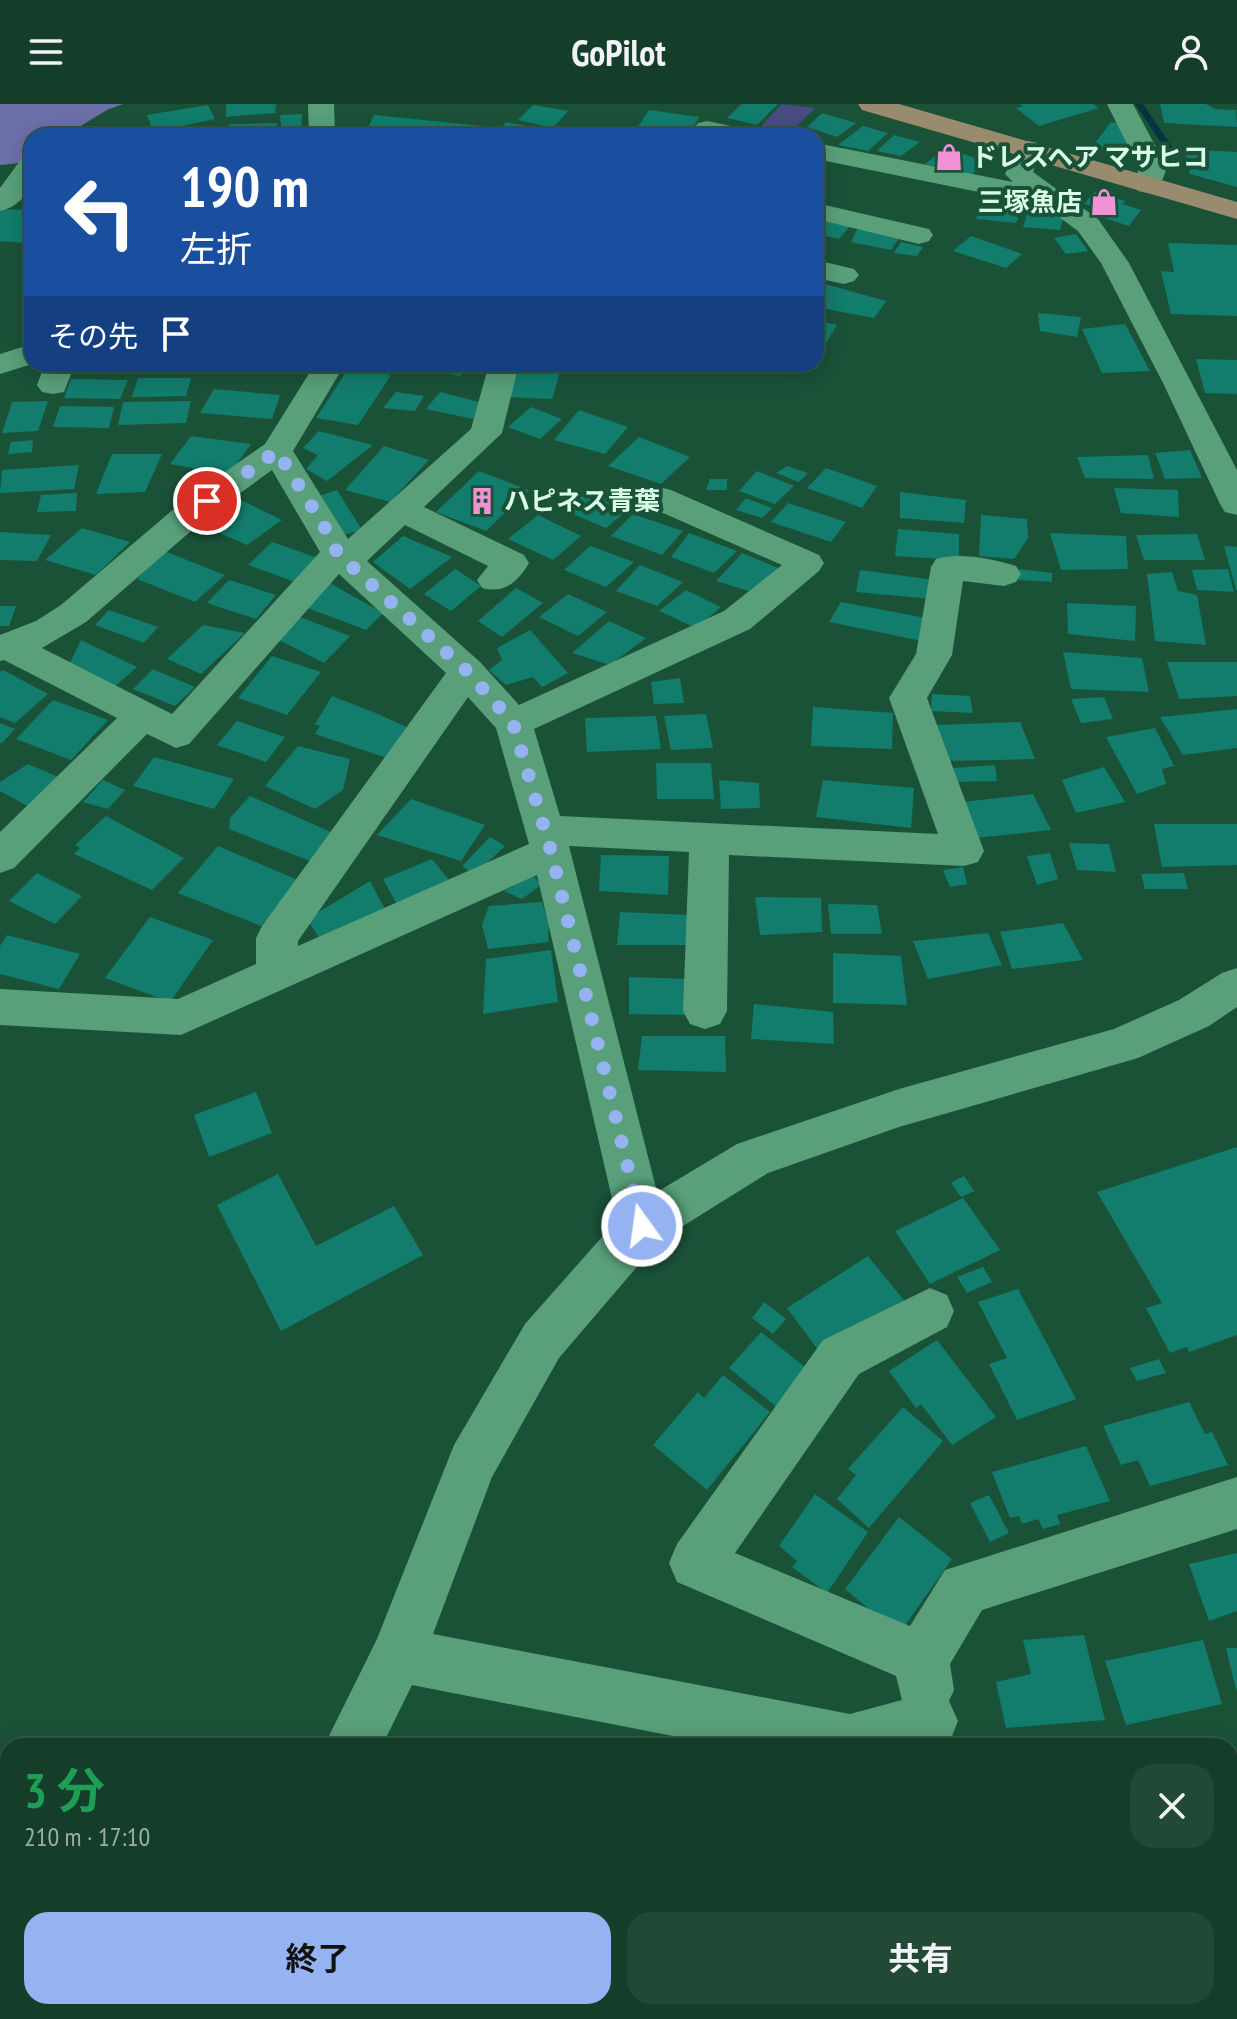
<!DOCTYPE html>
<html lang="ja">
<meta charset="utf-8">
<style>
:root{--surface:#143e2a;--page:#214936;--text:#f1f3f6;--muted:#9daea8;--line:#335747;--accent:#95b2f1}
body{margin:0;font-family:"PT Sans Narrow","Noto Sans JP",sans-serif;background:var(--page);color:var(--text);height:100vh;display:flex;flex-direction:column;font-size:30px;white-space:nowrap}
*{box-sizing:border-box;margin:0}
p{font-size:26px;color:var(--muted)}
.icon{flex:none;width:44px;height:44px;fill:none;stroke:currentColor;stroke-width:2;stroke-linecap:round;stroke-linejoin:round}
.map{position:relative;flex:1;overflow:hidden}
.details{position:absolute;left:0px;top:1634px;width:1238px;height:282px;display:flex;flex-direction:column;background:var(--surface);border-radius:24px 24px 0 0;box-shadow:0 4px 20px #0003,0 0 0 2px var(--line)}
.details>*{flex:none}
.guide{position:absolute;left:24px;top:24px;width:800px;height:244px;border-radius:24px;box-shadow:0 4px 20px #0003,0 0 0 2px var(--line);background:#1a4fa0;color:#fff;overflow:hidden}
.pin{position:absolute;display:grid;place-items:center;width:68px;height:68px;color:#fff;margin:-34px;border:4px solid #fff;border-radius:50%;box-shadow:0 2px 8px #0007}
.me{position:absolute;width:88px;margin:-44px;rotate:346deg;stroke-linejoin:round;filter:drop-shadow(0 0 6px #0008)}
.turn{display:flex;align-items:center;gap:28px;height:168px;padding:0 24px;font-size:36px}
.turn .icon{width:104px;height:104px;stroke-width:2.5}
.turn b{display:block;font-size:56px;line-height:68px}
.then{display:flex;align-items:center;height:76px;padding:0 24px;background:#0003;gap:16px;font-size:30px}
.round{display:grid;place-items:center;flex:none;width:84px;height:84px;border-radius:24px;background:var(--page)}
.overview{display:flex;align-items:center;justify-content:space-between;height:136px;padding:0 24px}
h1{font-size:48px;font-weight:700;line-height:60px;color:#1e9e55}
.button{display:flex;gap:16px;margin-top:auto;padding:16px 24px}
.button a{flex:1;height:92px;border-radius:24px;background:var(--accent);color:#111;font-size:32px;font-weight:700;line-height:92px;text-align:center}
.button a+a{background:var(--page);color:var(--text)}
header{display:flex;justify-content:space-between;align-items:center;height:104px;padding:0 24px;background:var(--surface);font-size:36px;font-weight:700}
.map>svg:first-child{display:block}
.green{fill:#494c80}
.forest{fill:#6c70a8}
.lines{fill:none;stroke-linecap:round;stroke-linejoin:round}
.stream{fill:#053440;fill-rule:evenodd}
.building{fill:#127c6d}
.minor{fill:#589f7a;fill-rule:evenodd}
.major{fill:#998b6d;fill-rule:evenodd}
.route{stroke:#95b2f1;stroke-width:14;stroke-dasharray:0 25.2}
.labels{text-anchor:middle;stroke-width:8;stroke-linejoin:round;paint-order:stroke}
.far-poi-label{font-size:26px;font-weight:bold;fill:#d9fce7;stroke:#1a5238;text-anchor:start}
</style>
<header><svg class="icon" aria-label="menu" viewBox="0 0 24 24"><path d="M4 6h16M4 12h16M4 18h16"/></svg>GoPilot<svg class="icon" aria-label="person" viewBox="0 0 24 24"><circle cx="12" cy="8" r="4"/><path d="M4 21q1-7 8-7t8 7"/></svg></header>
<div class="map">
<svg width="1237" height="1915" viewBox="0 0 1237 1915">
<rect width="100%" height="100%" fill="#1a5238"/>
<polygon class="green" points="782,0 815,4 787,32 756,27"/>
<polygon class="forest" points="0,0 123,0 107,6 64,32 32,32 32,52 20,59 0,61"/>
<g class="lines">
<polygon class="stream" points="1135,0 1143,0 1177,50 1176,52 1170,52"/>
</g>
<g class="building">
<polygon points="226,0 276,0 275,9 226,13"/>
<polygon points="742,0 778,0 757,21 727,14"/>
<polygon points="1019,0 1093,0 1099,4 1039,22 1016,4 1023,2"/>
<polygon points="1160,0 1206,0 1215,5 1236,6 1237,23 1164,19"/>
<polygon points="208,1 215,15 153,28 147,11"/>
<polygon points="533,1 568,7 553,24 518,16"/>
<polygon points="649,6 699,13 690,31 637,24"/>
<polygon points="822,9 856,19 837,33 807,23"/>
<polygon points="302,10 301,27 282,29 280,11"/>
<polygon points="374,11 483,22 477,32 399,32 366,28"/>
<polygon points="506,18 538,24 533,32 494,32"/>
<polygon points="1111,18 1125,21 1136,46 1130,53 1092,43"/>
<polygon points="277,19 276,32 229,32 229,20"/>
<polygon points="863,22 888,29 868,47 838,41"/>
<polygon points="894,31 920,38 901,52 877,47"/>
<polygon points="946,44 987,58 972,70 925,60"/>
<polygon points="1184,45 1237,48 1237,83 1190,70"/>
<polygon points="1094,88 1125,97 1122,100 1141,106 1129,122 1101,113 1104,110 1093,107 1096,103 1084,100"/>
<polygon points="982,97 1023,103 1016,119 976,115"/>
<polygon points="1029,104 1054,110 1063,115 1060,126 1023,123"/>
<polygon points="0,105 32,106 32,130 27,139 0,137"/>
<polygon points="816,113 851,121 839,135 816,130"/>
<polygon points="858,123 901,131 891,146 851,138"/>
<polygon points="1076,130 1088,147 1066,150 1054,134"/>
<polygon points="971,132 1022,150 1006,164 953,147"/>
<polygon points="901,138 923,143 917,152 894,149"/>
<polygon points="1168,139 1237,141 1237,212 1171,210 1161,167 1174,168"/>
<polygon points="825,180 886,197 874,214 816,203 816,193"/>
<polygon points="1038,209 1081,213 1077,233 1040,227"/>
<polygon points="816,216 837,221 826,239 816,237"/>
<polygon points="1125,220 1150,267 1102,269 1082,225"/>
<polygon points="1196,255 1237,256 1237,290 1205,289"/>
<polygon points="396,260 467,260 460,272"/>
<polygon points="350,262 391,271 358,321 316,314"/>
<polygon points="517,265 560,268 552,295 507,293"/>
<polygon points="138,274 191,274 186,292 132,293"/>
<polygon points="71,275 128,276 120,295 64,294"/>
<polygon points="214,285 280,291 272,315 200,309"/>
<polygon points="396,288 424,292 415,307 383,304"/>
<polygon points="440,288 487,300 478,316 426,305"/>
<polygon points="48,297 38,327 2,329 12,298"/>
<polygon points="191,297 186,319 118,321 123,298"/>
<polygon points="60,302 114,303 109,324 53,323"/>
<polygon points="531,303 562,315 540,335 508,323"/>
<polygon points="579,306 628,323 605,350 554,336"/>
<polygon points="319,327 373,341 327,377 306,365 318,351 303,344"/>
<polygon points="191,332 251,340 229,371 170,360"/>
<polygon points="639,333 690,353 661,380 608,362"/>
<polygon points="33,336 32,348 8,350 11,338"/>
<polygon points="384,342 429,356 390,398 345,386"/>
<polygon points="1190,346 1202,374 1165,375 1155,349"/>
<polygon points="112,350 162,350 145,388 96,390"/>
<polygon points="1148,351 1154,375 1085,374 1077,353"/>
<polygon points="79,361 74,385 0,389 2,366"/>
<polygon points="787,362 808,369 799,378 776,369"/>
<polygon points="826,364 877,382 862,404 807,384"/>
<polygon points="479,367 529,386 486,427 436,408"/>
<polygon points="757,367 794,382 775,400 739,387"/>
<polygon points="710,375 727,375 727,386 706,386"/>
<polygon points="589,383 636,399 606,424 564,406"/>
<polygon points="1114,384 1178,386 1179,413 1121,409"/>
<polygon points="337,386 362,426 339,432 316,393"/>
<polygon points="900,388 966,396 964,419 900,414"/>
<polygon points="77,389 76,407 37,408 41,391"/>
<polygon points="235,393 282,416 247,441 197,419"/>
<polygon points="746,394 772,404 762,414 736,406"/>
<polygon points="788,399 846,418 831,438 771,418"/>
<polygon points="633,410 683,427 662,451 611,432"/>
<polygon points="538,411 581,432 553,456 508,435"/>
<polygon points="981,411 1027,415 1028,434 1014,455 979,452"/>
<polygon points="82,424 130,438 96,471 45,456"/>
<polygon points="898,425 959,430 959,456 895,452"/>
<polygon points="0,428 51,431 37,457 0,456"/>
<polygon points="689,429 737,447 714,469 671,453"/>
<polygon points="1050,429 1126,432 1128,465 1061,466"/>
<polygon points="1197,430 1205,456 1144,456 1136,431"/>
<polygon points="403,432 452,453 410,485 373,458"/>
<polygon points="272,438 321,455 298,479 248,461"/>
<polygon points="590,442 634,458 606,483 564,466"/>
<polygon points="1224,442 1237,443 1237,486 1236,486"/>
<polygon points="164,447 225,471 195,498 137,475"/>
<polygon points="742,449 783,466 758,490 716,477"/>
<polygon points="640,461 683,478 657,502 616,487"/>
<polygon points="455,465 481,482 451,507 424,490"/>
<polygon points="1019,465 1052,469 1052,478 1019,476"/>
<polygon points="1228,465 1234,488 1197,486 1192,466"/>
<polygon points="860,466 935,476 932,495 856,488"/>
<polygon points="1172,468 1178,487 1197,491 1206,541 1155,537 1147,470"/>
<polygon points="229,476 276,491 256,515 207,499"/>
<polygon points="328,478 383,509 366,526 302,502"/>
<polygon points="516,484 543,499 502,533 478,517"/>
<polygon points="686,486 721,503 696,524 659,507"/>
<polygon points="568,490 607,508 578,532 539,513"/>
<polygon points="841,498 926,514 922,537 829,518"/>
<polygon points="1067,499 1136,502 1135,537 1068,530"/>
<polygon points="0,502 16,502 9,522 0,522"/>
<polygon points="109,506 158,523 144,539 95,521"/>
<polygon points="294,511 350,532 324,559 277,535"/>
<polygon points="609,517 646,534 610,561 572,549"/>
<polygon points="203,521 245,529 201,570 167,555"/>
<polygon points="530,526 568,569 542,583 533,573 506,581 489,566 502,556 497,544"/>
<polygon points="81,536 137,563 114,583 69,561"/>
<polygon points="1063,548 1142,554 1149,588 1071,585"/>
<polygon points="272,552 321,568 287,611 238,594"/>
<polygon points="1167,558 1237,558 1237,592 1179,595"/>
<polygon points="153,565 195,583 175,602 133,585"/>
<polygon points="3,566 48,590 15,619 0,613 0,568"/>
<polygon points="680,574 684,599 654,600 651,578"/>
<polygon points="932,590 970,592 973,609 931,607"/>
<polygon points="332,592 378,610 413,626 387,654 315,630 320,622 315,620"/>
<polygon points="1104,593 1113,615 1081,619 1071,595"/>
<polygon points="53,596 108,616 71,656 16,635"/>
<polygon points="813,603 893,609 892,645 811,642"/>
<polygon points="1237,605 1237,644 1183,651 1160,613"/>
<polygon points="706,610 713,644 671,646 664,612"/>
<polygon points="656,612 661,645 587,648 585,614"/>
<polygon points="237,617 285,633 266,658 217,641"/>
<polygon points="1020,618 1035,655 947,657 937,621"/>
<polygon points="0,619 15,625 2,639 0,639"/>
<polygon points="1155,624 1174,662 1162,665 1166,680 1137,690 1106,633"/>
<polygon points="298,642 350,655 343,686 315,705 265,682"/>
<polygon points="154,653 234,675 214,705 133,682"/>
<polygon points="656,659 711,659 714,695 657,695"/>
<polygon points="28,660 63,675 37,707 0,687 0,678"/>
<polygon points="995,661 997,677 954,678 953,664"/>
<polygon points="1104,663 1125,698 1076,709 1062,676"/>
<polygon points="103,676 125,686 108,705 83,698"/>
<polygon points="719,676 759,679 760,704 721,705"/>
<polygon points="823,676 914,684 911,724 816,713"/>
<polygon points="1033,690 1051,726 976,734 963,698"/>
<polygon points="250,692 333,729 310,757 229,725 230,714"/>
<polygon points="411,695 485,721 461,757 377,731"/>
<polygon points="106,712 184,754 152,786 74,750 80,744 75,741"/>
<polygon points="1154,720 1237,720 1237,761 1162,763"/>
<polygon points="490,733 505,742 474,771 462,762"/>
<polygon points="1069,739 1109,740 1116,768 1077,766"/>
<polygon points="218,742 300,777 261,822 178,789"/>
<polygon points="1050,749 1058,775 1037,781 1027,752"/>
<polygon points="601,751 669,752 668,791 599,787"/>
<polygon points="432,755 452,780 399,804 383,775"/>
<polygon points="963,763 967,780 950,783 943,766"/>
<polygon points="37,769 82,792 55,820 9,797"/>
<polygon points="1184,769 1188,785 1145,785 1141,770"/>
<polygon points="533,771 541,781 522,795 504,787"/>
<polygon points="370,777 387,809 322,838 307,815"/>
<polygon points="755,793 821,794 822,828 760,831"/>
<polygon points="542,798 549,819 548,838 488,845 482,821 489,802"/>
<polygon points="828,800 877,801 882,830 831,830"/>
<polygon points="620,808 691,811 687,841 617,841"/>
<polygon points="150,813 213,836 170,898 105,874"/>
<polygon points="1063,819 1083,856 1012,865 1000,828"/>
<polygon points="988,829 1002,861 928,875 913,837"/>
<polygon points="7,831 80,850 59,885 0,870 0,842"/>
<polygon points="551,846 558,898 483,910 486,855"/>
<polygon points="833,849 901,852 907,901 833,899"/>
<polygon points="629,873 692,875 688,911 629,910"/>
<polygon points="754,900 833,908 834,940 751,935"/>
<polygon points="642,932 725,932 726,968 638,966"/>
<polygon points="256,988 272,1029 209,1053 194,1011"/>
<polygon points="1237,1043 1237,1231 1189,1248 1187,1243 1170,1249 1146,1204 1162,1199 1097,1088"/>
<polygon points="278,1070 316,1142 394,1102 423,1151 281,1227 217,1101"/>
<polygon points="964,1072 974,1087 961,1093 951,1079"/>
<polygon points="963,1094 1000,1146 930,1180 895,1127"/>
<polygon points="868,1152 907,1200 824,1254 787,1204"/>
<polygon points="983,1163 992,1178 967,1189 957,1173"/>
<polygon points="1018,1185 1076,1295 1017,1316 989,1260 1007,1254 978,1198"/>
<polygon points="764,1198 786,1215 773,1230 752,1214"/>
<polygon points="761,1228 811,1268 779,1305 729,1264"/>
<polygon points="937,1236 996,1313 952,1341 921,1300 916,1304 889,1267"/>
<polygon points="1159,1255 1166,1269 1137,1277 1130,1264"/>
<polygon points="723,1271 770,1308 707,1386 653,1341 698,1288 704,1294"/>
<polygon points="1189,1298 1205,1330 1212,1328 1228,1361 1150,1382 1138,1356 1121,1361 1103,1322"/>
<polygon points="903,1303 943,1337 869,1424 837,1395 856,1371 848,1365"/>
<polygon points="1086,1342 1110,1397 1057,1411 1060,1420 1043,1425 1038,1415 1022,1420 1019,1412 1010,1414 992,1368"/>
<polygon points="815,1390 868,1428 827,1489 792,1463 797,1457 779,1442"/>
<polygon points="989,1391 1009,1429 990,1438 970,1399"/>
<polygon points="899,1413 952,1455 899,1530 845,1485"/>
<polygon points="1237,1449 1237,1507 1209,1517 1189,1460"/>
<polygon points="1084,1531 1105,1616 1006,1624 996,1578 1031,1570 1023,1536"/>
<polygon points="1203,1536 1222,1600 1126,1621 1105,1557"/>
<polygon points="1226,1544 1237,1544 1237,1586 1236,1586"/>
<polygon points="1237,1676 1237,1754 1231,1755 1230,1678"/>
<polygon points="1237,1845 1237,1915 1235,1915 1230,1897 1230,1847"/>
<polygon points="1087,1908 1207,1908 1209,1915 1088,1915"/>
</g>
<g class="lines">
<g class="minor">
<polygon points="308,0 334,0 335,32 309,32"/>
<polygon points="1107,0 1133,0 1167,64 1158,87 1148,89 1138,87 1134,81 1139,64"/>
<polygon points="707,17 750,26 754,32 698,31 694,25 698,19"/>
<polygon points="1028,37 1037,39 1041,45 1033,68 1098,115 1129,159 1237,366 1237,411 1225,408 1220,400 1164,281 1101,159 1078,127 1043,101 816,55 816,39 1013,78 1005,70 1019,39"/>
<path d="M32 52C32 78 29 100 0 107V84L22 54Z"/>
<polygon points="816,99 929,125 933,131 929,137 919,140 816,115"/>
<polygon points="816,156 854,165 859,171 854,177 844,180 816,174"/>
<polygon points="32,240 32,260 0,270 0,250"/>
<polygon points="45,260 75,260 64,288 53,290 42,288 37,281"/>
<path d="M315 260H345L293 347 348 435 471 325 489 260H519L502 329 424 403 524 451 529 459C518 478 504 490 482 484L477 476 488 462 405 421 367 457 480 558 519 601 724 507 782 461 647 402 642 394 647 386 659 383 671 386 819 451 824 459 819 467 750 525 534 625 560 712 938 730 889 594 916 550 931 463 936 455C960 448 992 455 1016 462L1021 470 1016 478 1004 482 963 477 952 551 927 594 984 747 978 758 964 762 729 751 727 907 720 920 705 925 690 920 683 907 689 748 569 742 657 1088 737 1040 899 985 1114 925 1179 896 1222 869 1237 864V903L1209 922 1138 954 899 1023 768 1069 659 1137 559 1254 492 1373 433 1530 850 1610 902 1596 896 1572 677 1478 669 1459 677 1440 823 1236 930 1184 947 1191 954 1207 947 1223 859 1270 735 1449 910 1522 945 1466 1237 1373V1425L982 1506 950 1560 954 1586 949 1597 958 1617 950 1637 938 1642H724L412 1581 382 1642H324L377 1535 454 1341 525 1220 617 1116 537 771 181 931 0 921V885L178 895 256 860V834L262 822 446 569 339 470 189 640 176 644 147 630 14 764 0 769V728L117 614 4 556 0 557V531L36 517 61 501 182 398 265 340ZM272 366 320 448 172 610 42 544 86 518 206 414ZM468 593 496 624 529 740 298 842V837Z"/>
<polygon points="64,1908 134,1908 131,1915 61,1915"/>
<polygon points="991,1908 1053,1908 1055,1915 993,1915"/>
</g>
<polygon class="major" points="858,0 899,0 1237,98 1237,115 862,6"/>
</g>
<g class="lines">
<polyline class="route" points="207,397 277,347 323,420 338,450 467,567 513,619 551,747 642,1122"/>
</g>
<defs>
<g id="shop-bare" transform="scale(2.16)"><path d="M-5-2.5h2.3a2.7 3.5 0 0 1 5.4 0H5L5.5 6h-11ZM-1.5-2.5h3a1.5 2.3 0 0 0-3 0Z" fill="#f391d5" stroke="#1a5238" stroke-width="2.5" paint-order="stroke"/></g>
<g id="building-bare" transform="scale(2.16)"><path d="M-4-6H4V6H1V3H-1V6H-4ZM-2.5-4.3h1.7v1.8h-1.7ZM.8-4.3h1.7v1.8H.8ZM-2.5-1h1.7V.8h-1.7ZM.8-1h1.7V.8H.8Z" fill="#f391d5" stroke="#1a5238" stroke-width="2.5" paint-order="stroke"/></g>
</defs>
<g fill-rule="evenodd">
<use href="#shop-bare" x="949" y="53"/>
<use href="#shop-bare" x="1104" y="98"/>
<use href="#building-bare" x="482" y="397"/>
</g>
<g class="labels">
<g class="far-poi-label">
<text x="971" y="62">ドレスヘア マサヒコ</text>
<text x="1082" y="107" text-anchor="end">三塚魚店</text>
<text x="504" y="406">ハピネス青葉</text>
</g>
</g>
</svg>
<div class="pin" style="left:207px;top:397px;background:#d93025"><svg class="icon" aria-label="arrive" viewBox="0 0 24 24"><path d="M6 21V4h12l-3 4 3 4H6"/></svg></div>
<svg class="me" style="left:642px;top:1122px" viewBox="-20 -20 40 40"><circle r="17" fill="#95b2f1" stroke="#fff" stroke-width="3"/><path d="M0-11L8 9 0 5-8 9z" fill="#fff"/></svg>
<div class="guide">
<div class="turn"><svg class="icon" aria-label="left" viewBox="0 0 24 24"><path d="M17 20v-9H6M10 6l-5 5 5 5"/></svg><div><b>190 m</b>左折</div></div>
<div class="then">その先<svg class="icon" aria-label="arrive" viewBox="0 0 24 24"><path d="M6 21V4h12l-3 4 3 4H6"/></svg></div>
</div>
<section class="details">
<div class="overview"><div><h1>3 分</h1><p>210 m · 17:10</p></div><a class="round"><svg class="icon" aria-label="close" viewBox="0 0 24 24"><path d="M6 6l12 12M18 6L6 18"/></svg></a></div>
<div class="button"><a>終了</a><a>共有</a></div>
</section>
</div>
